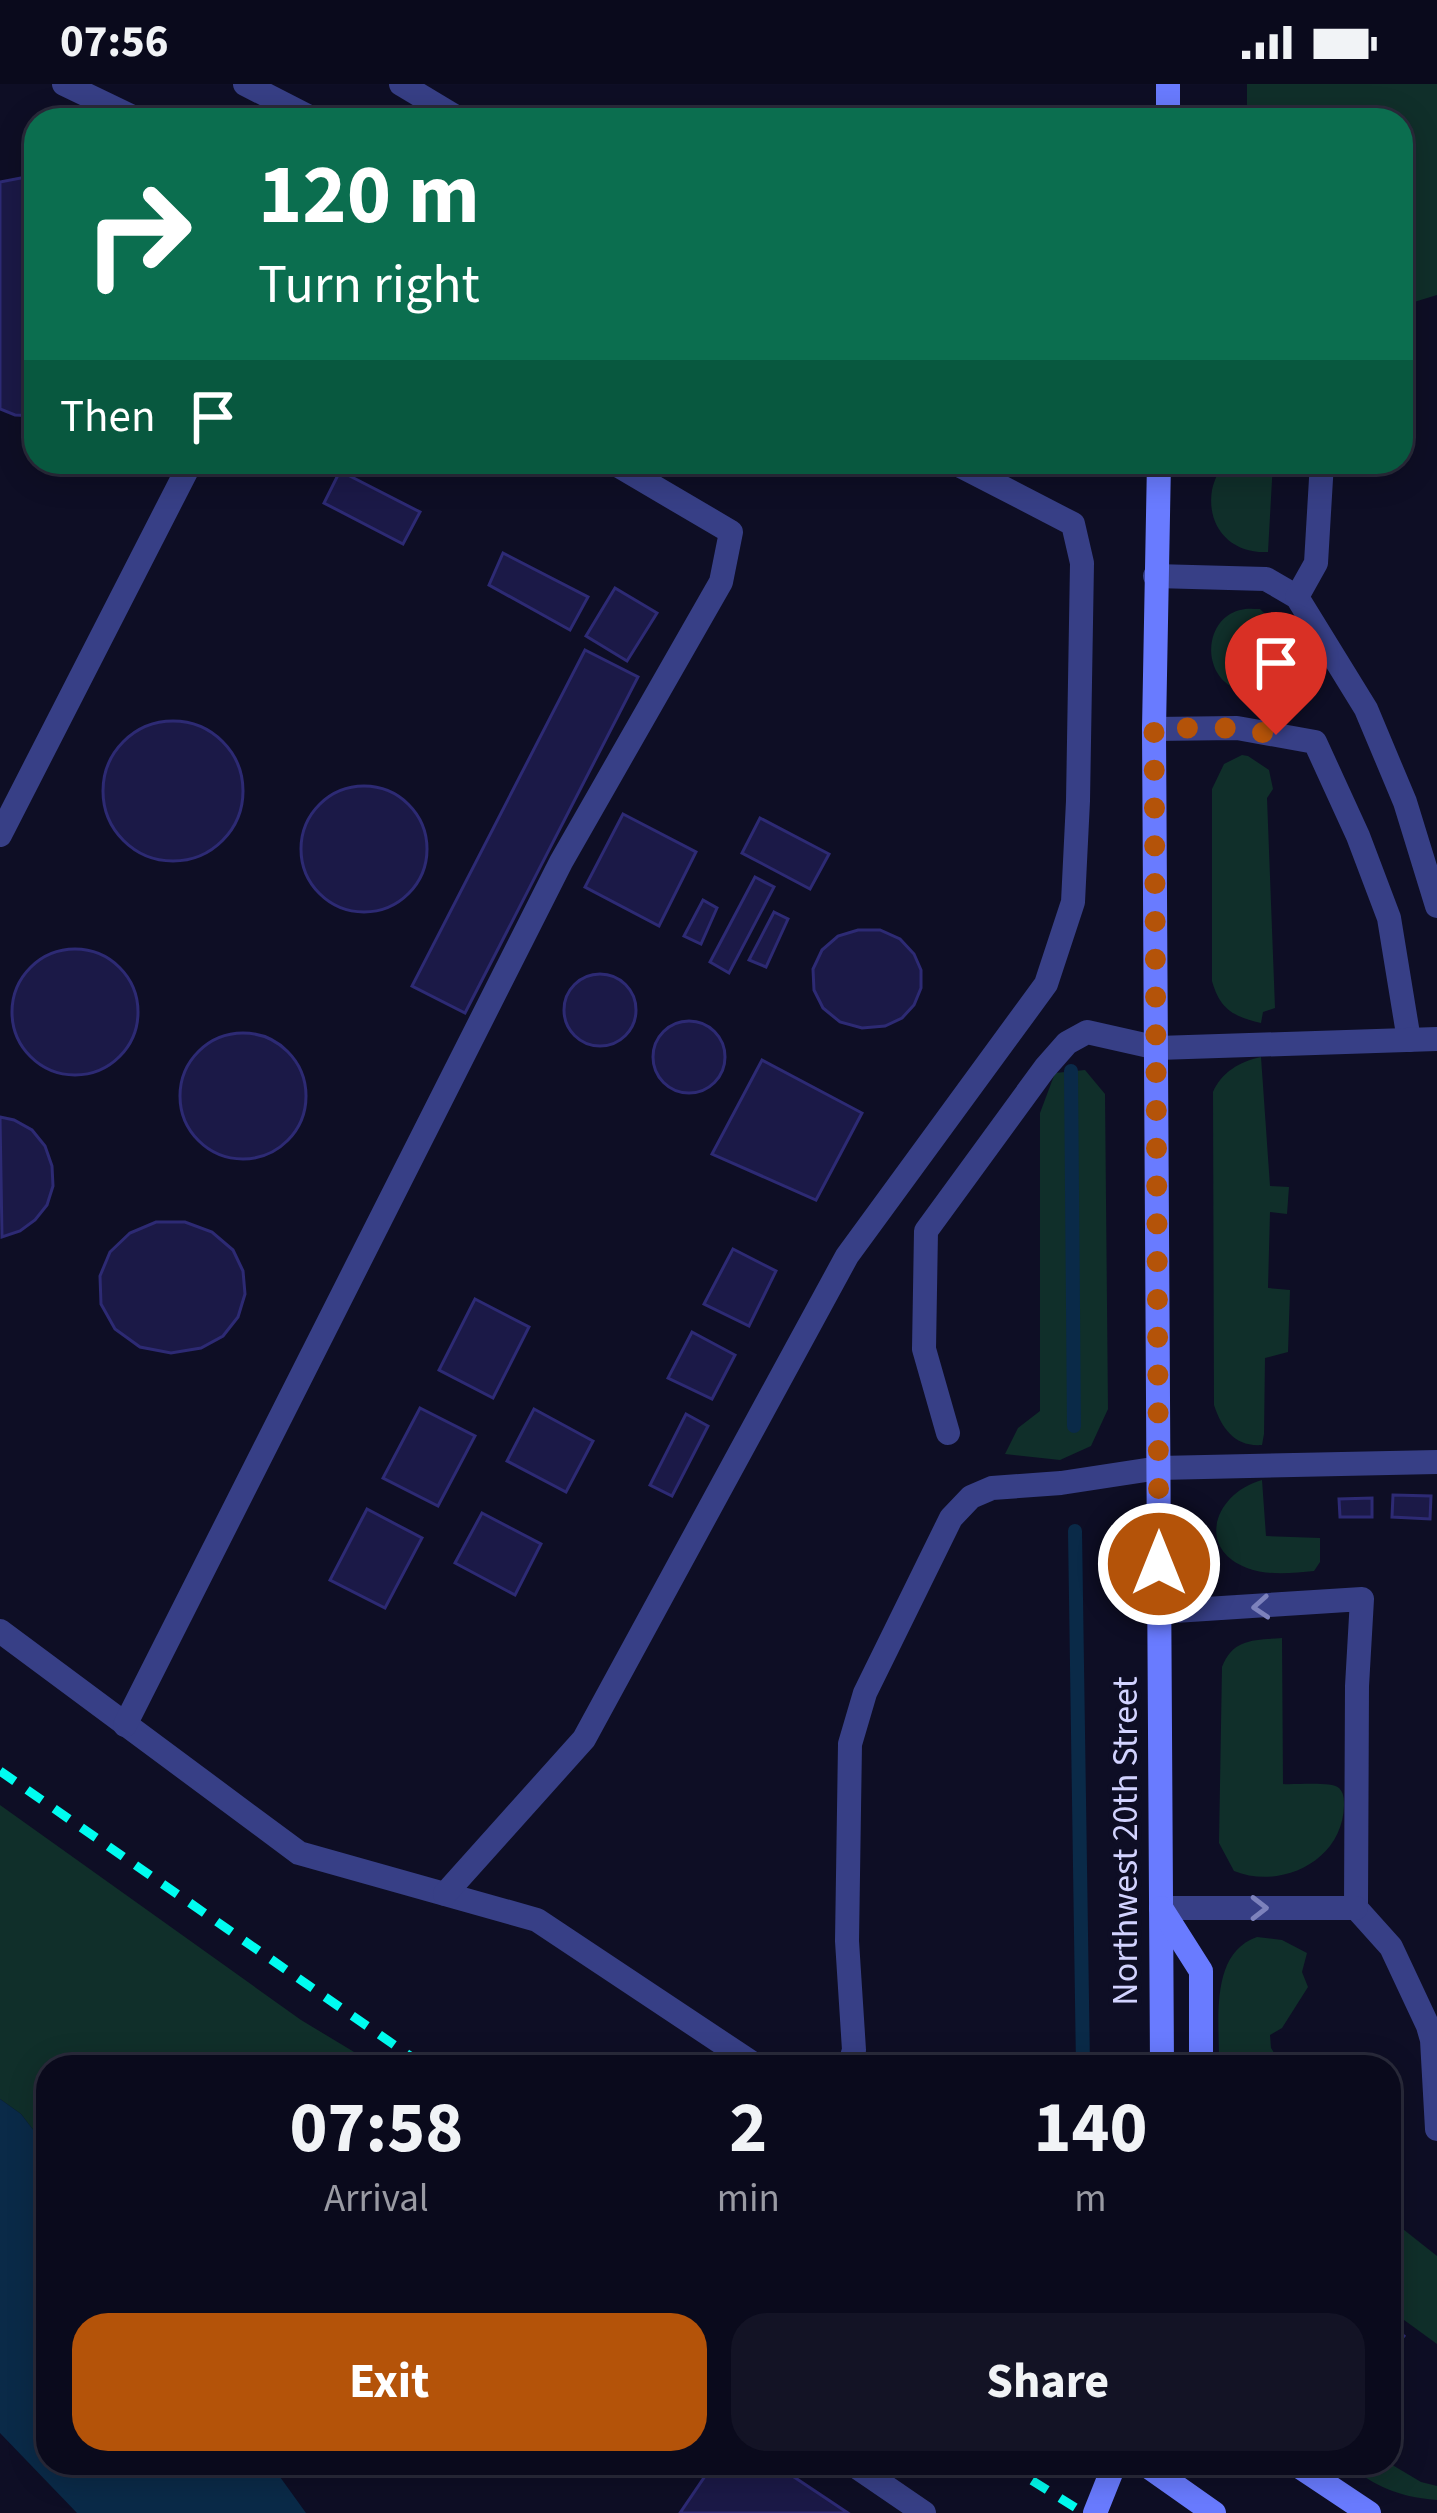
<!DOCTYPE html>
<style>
:root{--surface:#0a0a1c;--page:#131325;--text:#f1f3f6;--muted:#999aa3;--line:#2a2b3b;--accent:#b45309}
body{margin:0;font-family:"Source Sans 3",sans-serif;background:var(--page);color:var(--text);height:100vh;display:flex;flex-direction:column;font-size:45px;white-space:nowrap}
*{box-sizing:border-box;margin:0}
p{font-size:39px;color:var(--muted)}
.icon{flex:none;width:66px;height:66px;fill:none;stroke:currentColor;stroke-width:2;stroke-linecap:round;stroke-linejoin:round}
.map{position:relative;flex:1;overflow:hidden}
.panel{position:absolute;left:36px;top:1971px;width:1365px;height:420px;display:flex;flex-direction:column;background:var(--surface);border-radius:36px;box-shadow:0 6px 30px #0003,0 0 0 3px var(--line)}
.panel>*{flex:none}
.banner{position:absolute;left:24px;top:24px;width:1389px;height:366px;border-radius:36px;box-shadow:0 6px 30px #0003,0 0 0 3px var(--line);background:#0b6e4f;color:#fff;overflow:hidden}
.pin{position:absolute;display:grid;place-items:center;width:102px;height:102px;color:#fff;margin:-123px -51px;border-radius:50% 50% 50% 0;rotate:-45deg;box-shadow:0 0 12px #0007}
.pin .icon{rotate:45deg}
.me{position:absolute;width:132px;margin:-66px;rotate:0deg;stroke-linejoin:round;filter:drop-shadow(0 0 9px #0008)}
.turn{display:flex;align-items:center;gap:42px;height:252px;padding:0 36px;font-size:54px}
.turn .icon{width:156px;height:156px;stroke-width:2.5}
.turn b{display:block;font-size:84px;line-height:102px}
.then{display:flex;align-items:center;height:114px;padding:0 36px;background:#0003;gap:24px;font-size:45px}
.eta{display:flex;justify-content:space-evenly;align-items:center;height:204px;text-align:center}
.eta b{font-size:72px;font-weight:700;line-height:84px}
.cta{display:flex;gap:24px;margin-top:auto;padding:24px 36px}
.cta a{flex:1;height:138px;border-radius:36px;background:var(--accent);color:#fff;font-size:48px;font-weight:700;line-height:138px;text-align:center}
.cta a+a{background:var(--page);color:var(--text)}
.status{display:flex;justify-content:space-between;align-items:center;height:84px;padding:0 60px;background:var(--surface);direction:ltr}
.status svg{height:33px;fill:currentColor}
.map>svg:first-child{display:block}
.green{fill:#102f2a}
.water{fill:#0a2a48}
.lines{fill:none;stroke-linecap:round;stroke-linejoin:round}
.stream{stroke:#0a2a48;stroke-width:14}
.building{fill:#1b1947;stroke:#2d2a74;stroke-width:3}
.lane{stroke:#373f86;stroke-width:24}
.street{stroke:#373f86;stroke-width:24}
.secondary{stroke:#697bff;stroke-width:24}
.rail{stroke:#00fdf0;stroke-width:9;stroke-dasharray:18 15;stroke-linecap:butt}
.oneway{stroke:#7d82bc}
.route{stroke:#b45309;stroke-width:21;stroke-dasharray:0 37.8}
.labels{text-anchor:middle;stroke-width:9;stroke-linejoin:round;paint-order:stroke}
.street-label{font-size:36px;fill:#d2d3ff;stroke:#0e0e25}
</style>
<div class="status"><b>07:56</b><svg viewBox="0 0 49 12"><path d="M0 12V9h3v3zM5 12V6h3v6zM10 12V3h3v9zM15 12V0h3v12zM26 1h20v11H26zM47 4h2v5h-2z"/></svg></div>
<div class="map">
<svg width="1437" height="2429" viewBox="0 0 1437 2429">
<rect width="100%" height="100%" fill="#0e0e25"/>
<g class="green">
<polygon points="1247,0 1437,0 1437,211 1401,222 1401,36 1247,36"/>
<path d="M1222 378H1273L1268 468C1231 470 1206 443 1212 406 1214 397 1219 387 1222 378Z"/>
<path d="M1260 525 1270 535C1256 555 1269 579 1270 602 1261 604 1251 608 1241 606 1202 597 1201 536 1240 526 1247 524 1254 525 1260 525Z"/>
<path d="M1242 671 1248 672 1269 686 1273 705 1267 714 1275 924 1263 928 1261 939C1232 932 1220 925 1212 897V705L1224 680Z"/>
<path d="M1261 973 1270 1102 1289 1103 1287 1130 1270 1128 1268 1204 1290 1206 1288 1268 1265 1274 1264 1350 1262 1361C1235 1363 1222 1345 1214 1321L1213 1008C1222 988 1239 978 1261 973Z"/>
<polygon points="1085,986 1105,1010 1108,1325 1091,1362 1060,1376 1005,1370 1018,1344 1040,1327 1040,1029 1055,989"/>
<path d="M1262 1396 1266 1452 1320 1454V1478L1314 1487C1293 1489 1268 1492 1247 1484 1195 1464 1215 1409 1262 1396Z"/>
<path d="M1282 1554 1283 1700C1295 1701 1331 1697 1339 1704 1344 1709 1344 1715 1344 1721 1343 1777 1281 1806 1234 1787L1219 1759 1222 1583C1233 1554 1255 1556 1282 1554Z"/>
<polygon points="0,1721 301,1936 379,1983 48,1983 48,2065 21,2030 0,2015"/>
<path d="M1257 1853 1282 1856 1307 1869 1302 1888 1308 1903 1282 1944 1270 1951 1271 1964 1278 1975 1290 1977 1303 1973V1983H1219C1220 1940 1208 1870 1257 1853Z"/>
<polygon points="1389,2134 1437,2172 1437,2260 1389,2225"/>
<path d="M1343 2379H1389L1421 2398 1437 2402V2416C1394 2412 1379 2403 1343 2379Z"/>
</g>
<polygon class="water" points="0,2015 21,2030 48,2065 48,2379 270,2379 306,2429 77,2429 0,2349"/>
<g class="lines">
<g class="stream">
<polyline points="1071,987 1074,1342"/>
<polyline points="1075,1447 1083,1983"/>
</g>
</g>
<g class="building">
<polygon points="36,91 36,332 15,331 0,325 0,98"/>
<polygon points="340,387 420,428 403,460 324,419"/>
<polygon points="503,469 588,513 570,546 489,501"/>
<polygon points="615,504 657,529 627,577 586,552"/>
<polygon points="585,566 638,593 465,929 412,902"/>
<circle cx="173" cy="707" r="70"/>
<circle cx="364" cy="765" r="63"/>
<polygon points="623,730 696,768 659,842 585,803"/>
<polygon points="760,734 829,770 810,805 742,769"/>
<polygon points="755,793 774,803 729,889 710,878"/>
<polygon points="703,816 717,824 701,860 684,852"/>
<polygon points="774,828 788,835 766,883 749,876"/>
<polygon points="858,846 880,846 900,855 914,870 921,886 921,904 914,921 902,934 885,942 862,944 840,938 823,924 814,906 813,885 822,866 838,852"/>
<circle cx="75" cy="928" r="63"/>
<circle cx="600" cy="926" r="36"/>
<circle cx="689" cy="973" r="36"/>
<circle cx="243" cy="1012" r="63"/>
<polygon points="762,976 862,1029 816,1116 712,1070"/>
<polygon points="0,1033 14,1036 32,1046 45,1062 52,1082 53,1102 47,1121 35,1136 20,1147 2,1153"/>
<polygon points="156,1138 185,1138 212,1148 233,1166 243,1187 245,1210 238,1233 223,1252 201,1264 171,1269 140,1263 115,1245 101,1220 100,1192 110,1168 130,1149"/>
<polygon points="733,1165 776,1187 749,1242 704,1220"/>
<polygon points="475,1215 529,1243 493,1314 439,1286"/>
<polygon points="692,1248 735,1271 712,1315 668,1294"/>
<polygon points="420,1324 475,1352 438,1422 383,1394"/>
<polygon points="534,1325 593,1357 566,1408 507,1377"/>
<polygon points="686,1330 708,1342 672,1412 650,1401"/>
<polygon points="1393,1411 1431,1412 1430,1435 1392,1433"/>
<polygon points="1372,1414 1372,1433 1340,1433 1339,1415"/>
<polygon points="367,1425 422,1454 385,1524 330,1496"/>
<polygon points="482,1429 541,1460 515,1511 455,1479"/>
<polygon points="1333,1971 1333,1983 1309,1983 1309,1972"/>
<polygon points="1389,2240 1404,2252 1389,2271"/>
<polygon points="714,2379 773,2379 848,2429 680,2429"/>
<polygon points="939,2379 951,2379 955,2382 948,2392 935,2384"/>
</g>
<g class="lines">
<g class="lane">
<polyline points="64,0 139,36"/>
<polyline points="245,0 315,36"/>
<polyline points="1155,492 1266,495 1297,513 1366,625 1405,718 1437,822"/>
<polyline points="1297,513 1316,479 1322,378"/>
<polyline points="1154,645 1237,644 1315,658 1358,752 1389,834 1409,956"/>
<polyline points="0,751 191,378"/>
<polyline points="948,1349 924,1265 926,1147 1045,984 1067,959 1087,948 1158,964 1437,955"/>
<polyline points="1159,1528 1362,1515 1357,1602 1356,1824 1391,1863 1428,1942 1432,1956 1437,2045"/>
<polyline points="0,1547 299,1769 537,1836 758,1983"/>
<polyline points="125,1641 561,778 721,498 731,448 612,378"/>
<polyline points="445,1810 584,1655 847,1172 1046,900 1073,818 1078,717 1082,479 1073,440 953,378"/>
<polyline points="1161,1824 1356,1824"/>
<polyline points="849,1983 854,1966 847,1857 850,1660 865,1609 951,1434 971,1413 992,1404 1061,1399 1159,1384 1437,1378"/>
<polyline points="851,2379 924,2429"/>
</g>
<polyline class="street" points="401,0 461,36"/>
<g class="secondary">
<polyline points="1168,36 1168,0"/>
<polyline points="1159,378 1154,645 1162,1983"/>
<polyline points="1161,1824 1201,1887 1201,1983"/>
<polyline points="1143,2379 1214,2429"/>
<polyline points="1294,2379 1369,2429"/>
<polyline points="1095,2429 1115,2379"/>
</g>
<g class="rail">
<polyline points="0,1687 426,1983"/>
<polyline points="1004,2379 1084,2429"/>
</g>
</g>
<defs><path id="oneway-chevron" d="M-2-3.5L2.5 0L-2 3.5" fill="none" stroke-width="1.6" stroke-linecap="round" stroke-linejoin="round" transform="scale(3)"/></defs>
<g class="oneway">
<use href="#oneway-chevron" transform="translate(1261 1523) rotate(176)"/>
<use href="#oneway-chevron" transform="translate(1259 1824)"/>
</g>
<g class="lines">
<polyline class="route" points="1159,1480 1154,644 1237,644 1276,651"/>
</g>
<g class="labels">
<g class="street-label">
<text transform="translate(1124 1757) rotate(-90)" y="13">Northwest 20th Street</text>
</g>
</g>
</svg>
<div class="pin" style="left:1276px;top:651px;background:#d93025"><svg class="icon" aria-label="arrive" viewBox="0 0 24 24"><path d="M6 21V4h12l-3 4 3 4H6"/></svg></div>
<svg class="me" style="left:1159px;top:1480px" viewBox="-20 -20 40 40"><circle r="17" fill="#b45309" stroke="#fff" stroke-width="3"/><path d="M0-11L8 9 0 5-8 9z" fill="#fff"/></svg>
<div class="banner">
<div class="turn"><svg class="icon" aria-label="right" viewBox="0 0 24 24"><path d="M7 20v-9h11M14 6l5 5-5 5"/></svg><div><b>120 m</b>Turn right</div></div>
<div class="then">Then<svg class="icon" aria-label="arrive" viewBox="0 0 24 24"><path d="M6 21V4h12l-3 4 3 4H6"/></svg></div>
</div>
<section class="panel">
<div class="eta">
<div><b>07:58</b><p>Arrival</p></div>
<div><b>2</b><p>min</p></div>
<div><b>140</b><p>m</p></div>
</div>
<div class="cta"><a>Exit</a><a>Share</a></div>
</section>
</div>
